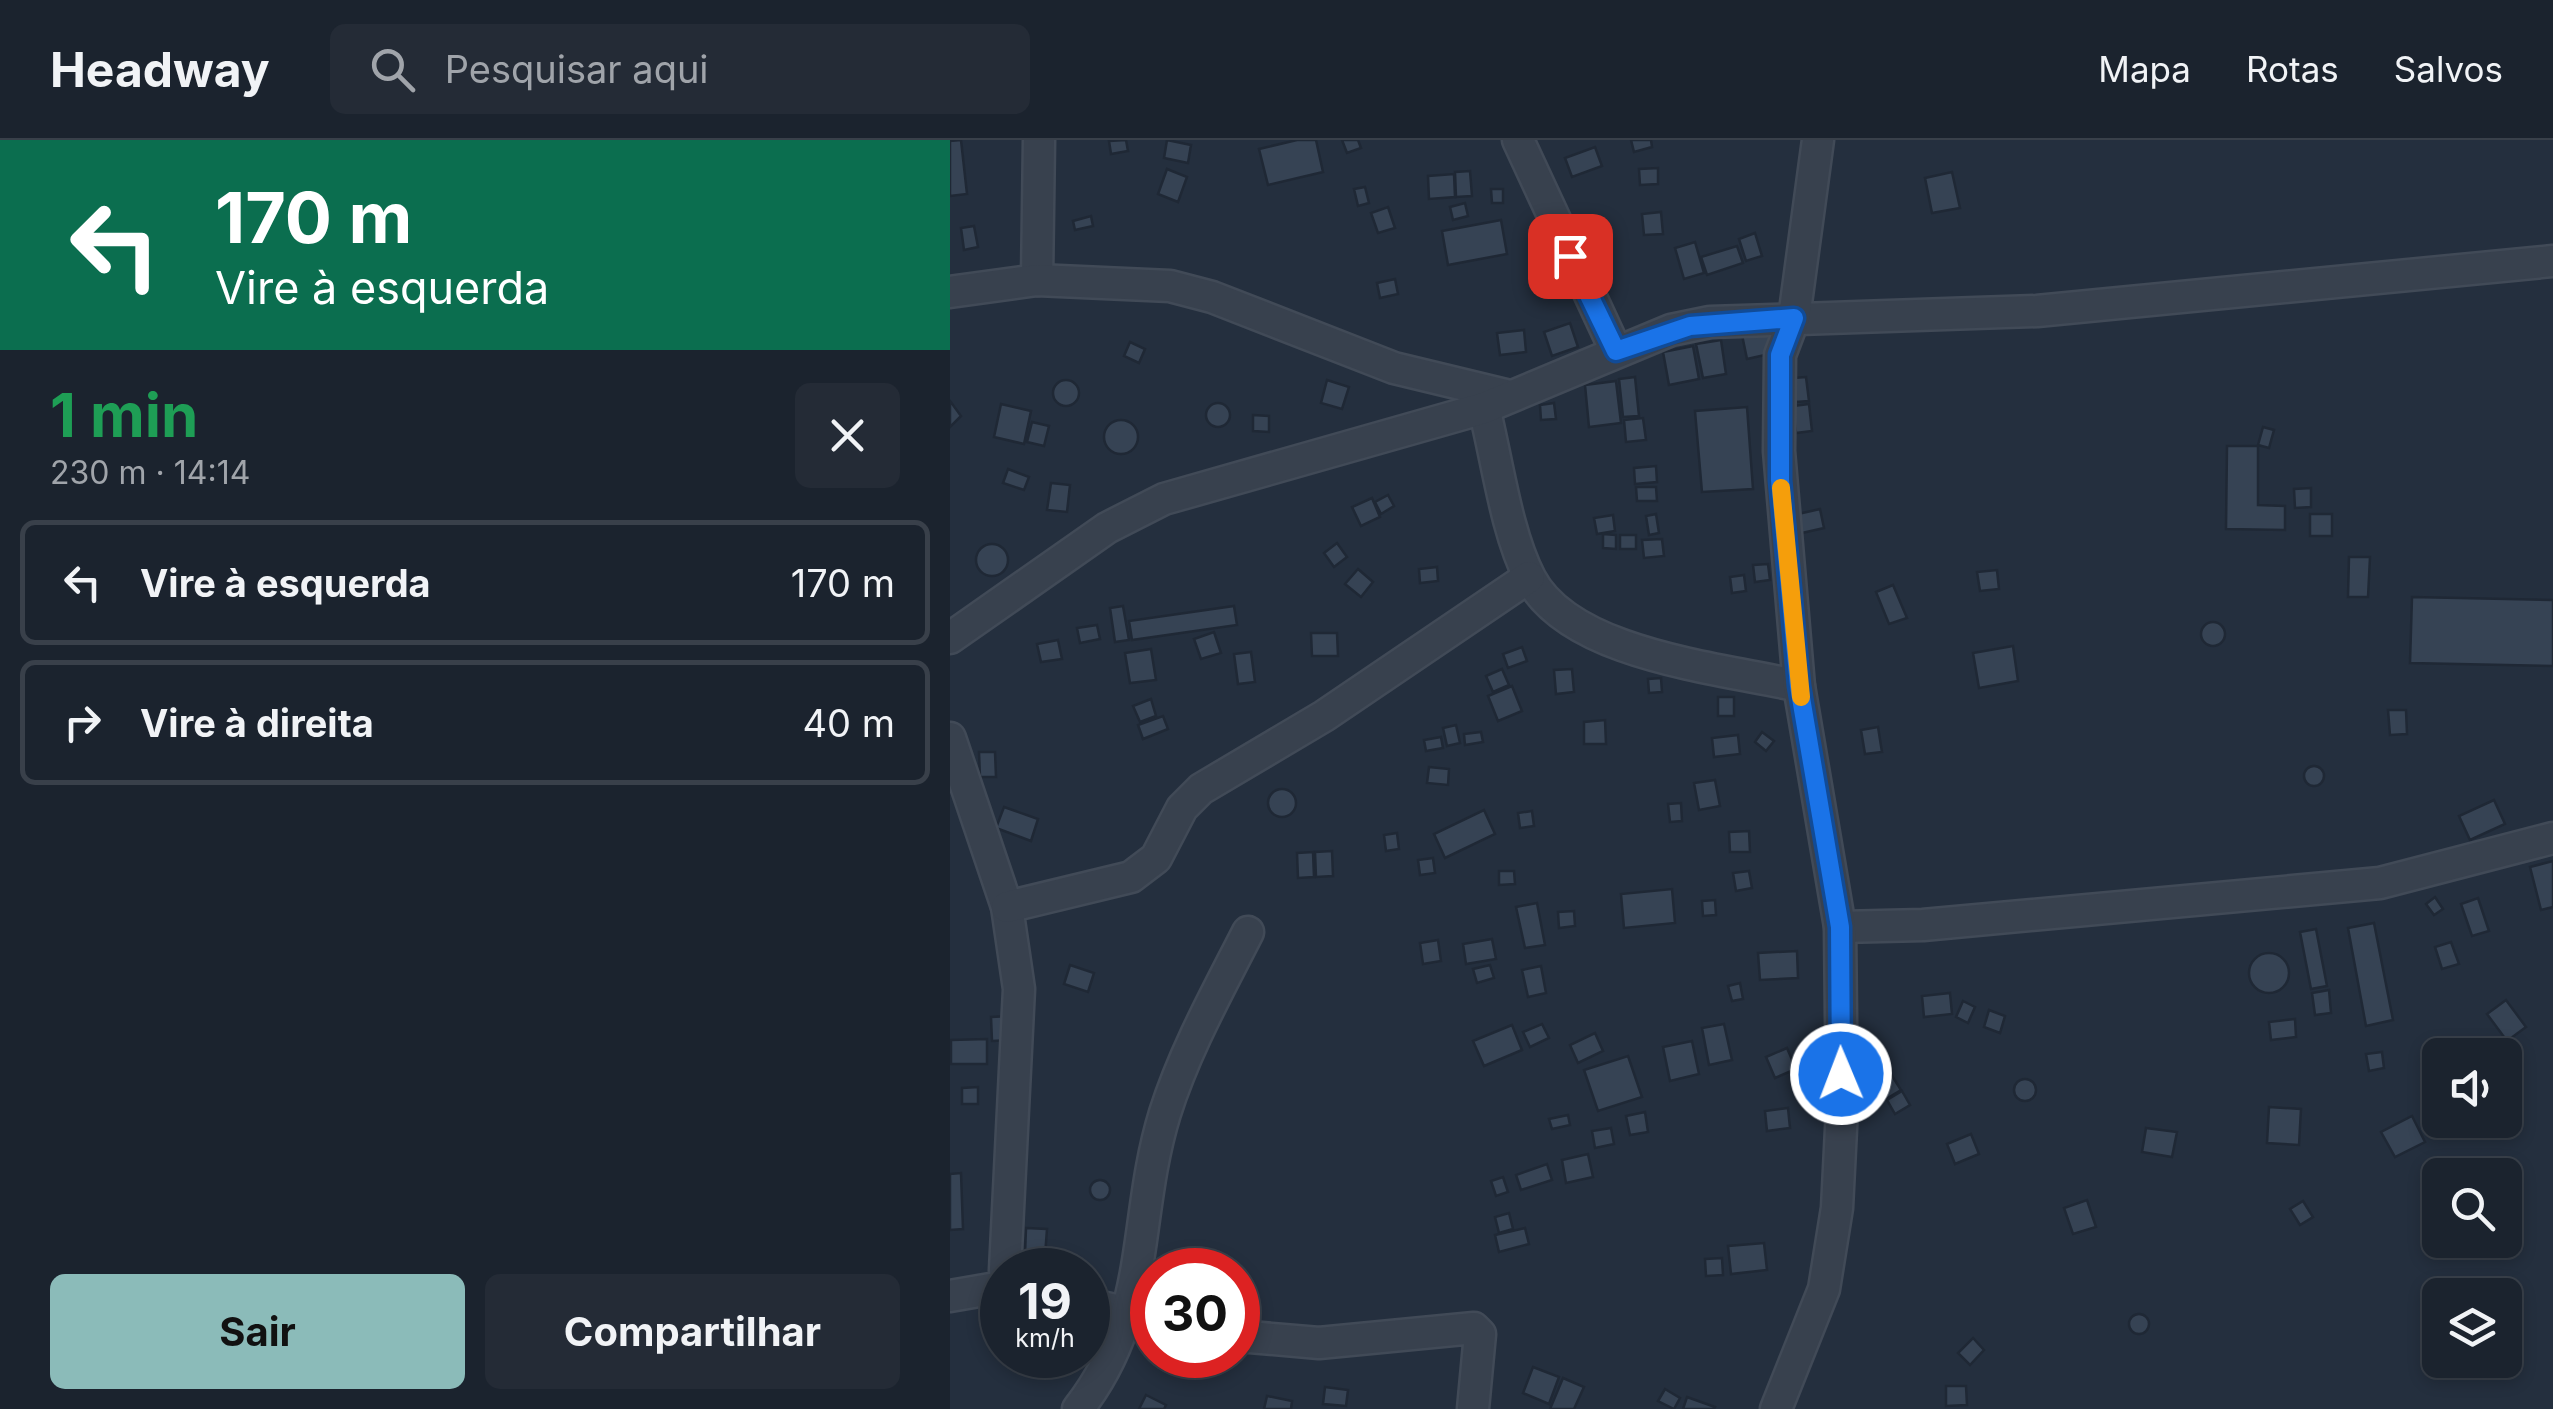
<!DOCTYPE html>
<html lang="pt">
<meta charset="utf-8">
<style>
:root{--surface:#1b232e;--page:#242b36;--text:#f1f3f6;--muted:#a0a4aa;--line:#39404a;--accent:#8bbbb9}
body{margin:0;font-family:Inter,sans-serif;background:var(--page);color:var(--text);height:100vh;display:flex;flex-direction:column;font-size:38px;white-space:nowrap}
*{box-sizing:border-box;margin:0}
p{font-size:32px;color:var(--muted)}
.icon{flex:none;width:55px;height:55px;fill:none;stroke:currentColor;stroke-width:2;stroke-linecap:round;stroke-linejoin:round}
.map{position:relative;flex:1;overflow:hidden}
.sheet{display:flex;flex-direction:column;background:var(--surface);width:950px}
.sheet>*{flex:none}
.banner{background:#0b6e4f;color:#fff;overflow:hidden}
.controls{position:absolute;left:1472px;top:898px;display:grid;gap:20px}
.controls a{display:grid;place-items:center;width:100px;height:100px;border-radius:15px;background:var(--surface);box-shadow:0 5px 15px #0003,0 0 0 2px var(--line);font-size:50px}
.speed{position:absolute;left:30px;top:1108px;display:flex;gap:20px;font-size:50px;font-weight:700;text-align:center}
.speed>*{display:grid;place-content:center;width:130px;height:130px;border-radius:50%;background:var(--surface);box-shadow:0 5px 15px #0003,0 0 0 2px var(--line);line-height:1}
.speed small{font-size:25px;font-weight:400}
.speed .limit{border:15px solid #d22;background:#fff;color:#111}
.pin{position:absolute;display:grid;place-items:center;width:85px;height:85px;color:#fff;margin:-42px;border-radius:20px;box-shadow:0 5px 15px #0006}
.me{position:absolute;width:110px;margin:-55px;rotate:359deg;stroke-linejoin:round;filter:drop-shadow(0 0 8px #0008)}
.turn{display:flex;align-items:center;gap:35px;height:210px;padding:0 50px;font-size:45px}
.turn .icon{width:130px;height:130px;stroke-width:2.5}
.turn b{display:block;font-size:70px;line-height:85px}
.round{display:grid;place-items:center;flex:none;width:105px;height:105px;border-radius:15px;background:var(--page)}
.overview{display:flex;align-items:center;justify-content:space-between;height:170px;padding:0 50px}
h1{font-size:60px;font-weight:700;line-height:75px;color:#1e9e55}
.action{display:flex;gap:20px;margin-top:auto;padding:20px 50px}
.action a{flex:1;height:115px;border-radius:15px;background:var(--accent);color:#111;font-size:40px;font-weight:700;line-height:115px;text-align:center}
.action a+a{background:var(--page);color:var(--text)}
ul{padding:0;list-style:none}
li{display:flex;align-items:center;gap:30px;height:125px;margin:0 20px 15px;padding:0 30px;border:5px solid var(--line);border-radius:15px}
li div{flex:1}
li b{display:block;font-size:38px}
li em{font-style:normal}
header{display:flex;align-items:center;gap:60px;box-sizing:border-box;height:140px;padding:0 50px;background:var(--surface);border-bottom:2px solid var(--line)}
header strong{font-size:48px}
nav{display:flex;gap:55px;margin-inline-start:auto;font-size:35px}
.search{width:700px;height:90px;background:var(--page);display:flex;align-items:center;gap:25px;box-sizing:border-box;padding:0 35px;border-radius:15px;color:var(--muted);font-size:38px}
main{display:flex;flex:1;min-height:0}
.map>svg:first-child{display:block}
.building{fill:#364354;stroke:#1f2835;stroke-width:2.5}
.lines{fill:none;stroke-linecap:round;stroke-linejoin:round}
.minor-casing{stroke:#414a57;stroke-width:35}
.minor{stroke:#38414e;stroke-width:30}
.route-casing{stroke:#114b97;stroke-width:25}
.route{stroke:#1a73e8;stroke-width:18}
.slow{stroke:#f59e0b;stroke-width:18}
</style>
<header>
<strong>Headway</strong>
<div class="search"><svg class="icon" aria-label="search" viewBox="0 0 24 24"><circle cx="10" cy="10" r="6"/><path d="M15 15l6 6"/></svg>Pesquisar aqui</div>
<nav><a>Mapa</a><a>Rotas</a><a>Salvos</a></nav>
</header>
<main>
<section class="sheet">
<div class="banner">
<div class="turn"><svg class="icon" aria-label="left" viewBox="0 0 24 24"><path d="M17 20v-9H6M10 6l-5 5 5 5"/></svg><div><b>170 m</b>Vire à esquerda</div></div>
</div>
<div class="overview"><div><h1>1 min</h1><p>230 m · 14:14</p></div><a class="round"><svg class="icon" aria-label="close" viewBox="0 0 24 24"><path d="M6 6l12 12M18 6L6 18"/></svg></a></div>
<ul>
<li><svg class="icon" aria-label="left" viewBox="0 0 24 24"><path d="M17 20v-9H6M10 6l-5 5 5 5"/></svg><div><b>Vire à esquerda</b></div><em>170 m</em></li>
<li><svg class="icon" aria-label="right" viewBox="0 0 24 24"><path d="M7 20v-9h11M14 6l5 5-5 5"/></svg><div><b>Vire à direita</b></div><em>40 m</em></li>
</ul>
<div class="action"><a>Sair</a><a>Compartilhar</a></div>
</section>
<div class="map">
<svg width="1603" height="1269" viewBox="0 0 1603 1269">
<rect width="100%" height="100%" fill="#242f3e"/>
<g class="building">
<polygon points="11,0 17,54 0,56 0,1"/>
<polygon points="176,0 178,11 161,14 159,1"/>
<polygon points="217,0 241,5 238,23 214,18"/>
<polygon points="347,0 366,0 373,32 318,45 309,9"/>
<polygon points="392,0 408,0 411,8 397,13"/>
<polygon points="681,0 701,0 702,7 684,12"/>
<polygon points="645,7 652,26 622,37 615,18"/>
<polygon points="708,28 708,44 690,45 689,29"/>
<polygon points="217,29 237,37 228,62 208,54"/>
<polygon points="520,31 522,56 506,57 505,32"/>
<polygon points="1002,32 1010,68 982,73 975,38"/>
<polygon points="504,34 505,57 479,59 478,36"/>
<polygon points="415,47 419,63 408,66 404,49"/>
<polygon points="541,49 553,49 553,63 542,63"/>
<polygon points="515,63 518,76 503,80 500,67"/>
<polygon points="438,67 445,88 428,93 421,73"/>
<polygon points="711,72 713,94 694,95 692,74"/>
<polygon points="141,76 143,86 125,90 123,81"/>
<polygon points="551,80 557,114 498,125 492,91"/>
<polygon points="24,86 28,107 14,110 11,88"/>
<polygon points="646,93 660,120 638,131 625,104"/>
<polygon points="805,93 812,116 796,121 789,99"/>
<polygon points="745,102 754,133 734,139 725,108"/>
<polygon points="787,106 793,123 757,135 751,117"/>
<polygon points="445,139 448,154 430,158 427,143"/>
<polygon points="620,183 628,207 602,216 594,192"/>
<polygon points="818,189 824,213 797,219 792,195"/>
<polygon points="574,190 576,212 550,215 547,193"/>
<polygon points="771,200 776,234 753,238 746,204"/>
<polygon points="180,202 195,209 189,223 174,216"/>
<polygon points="743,206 749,239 719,245 713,212"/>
<polygon points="685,237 689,276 673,277 669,239"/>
<polygon points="856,237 859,261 846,262 843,238"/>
<polygon points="377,240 399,247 392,269 371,263"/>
<circle cx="116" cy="253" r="13"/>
<polygon points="666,241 671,283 639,287 635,245"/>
<polygon points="0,261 11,276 0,287"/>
<polygon points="604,263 606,279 591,280 590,265"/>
<circle cx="268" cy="275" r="12"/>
<polygon points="51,264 81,271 74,304 44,297"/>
<polygon points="859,264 862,291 846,293 843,266"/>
<polygon points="797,267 803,349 752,352 745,271"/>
<polygon points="303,275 319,276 319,292 303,291"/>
<polygon points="693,278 696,300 676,302 674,280"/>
<circle cx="171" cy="297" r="17"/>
<polygon points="82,282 99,286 94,306 77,302"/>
<polygon points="1313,287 1324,290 1319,308 1308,305"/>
<polygon points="1277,306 1308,306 1308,365 1335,366 1335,390 1276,389"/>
<polygon points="706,326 707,342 685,344 684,328"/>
<polygon points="58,329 79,337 74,350 53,343"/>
<polygon points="101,343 120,345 117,372 97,370"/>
<polygon points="686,347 706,347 707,361 687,361"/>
<polygon points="1361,348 1361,367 1345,368 1344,349"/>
<polygon points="438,355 444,366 431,374 425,362"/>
<polygon points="422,358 430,377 411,386 402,367"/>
<polygon points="870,369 874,388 852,393 848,374"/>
<polygon points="706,374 709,393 699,395 696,376"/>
<rect x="1360" y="374" width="22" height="22"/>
<polygon points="663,375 665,391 647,394 644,378"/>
<polygon points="653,394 666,395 666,409 653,408"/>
<rect x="670" y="395" width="16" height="14"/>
<polygon points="712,399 714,416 694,418 692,400"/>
<polygon points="387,403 397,417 384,427 374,413"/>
<circle cx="42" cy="420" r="16"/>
<polygon points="1399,417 1420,417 1418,457 1398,457"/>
<polygon points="818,424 820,440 805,442 803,425"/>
<polygon points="487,427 488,441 470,443 469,429"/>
<polygon points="408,429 423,442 411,457 395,444"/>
<polygon points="1047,430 1049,449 1030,451 1027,432"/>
<polygon points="794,435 796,451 782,453 780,437"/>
<polygon points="943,445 957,478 939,484 926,452"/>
<polygon points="1462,457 1603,460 1603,526 1460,523"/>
<polygon points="173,466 179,500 165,502 160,468"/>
<polygon points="284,466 287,485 182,500 179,481"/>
<circle cx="1263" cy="494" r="12"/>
<polygon points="147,485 150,499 130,503 127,488"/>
<polygon points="264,492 271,513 251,519 244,499"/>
<polygon points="361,493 387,493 388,516 362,516"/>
<polygon points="108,500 112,519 91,522 87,504"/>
<polygon points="1063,506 1068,541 1029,548 1023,513"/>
<polygon points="572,507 577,521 558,528 553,514"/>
<polygon points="201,509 206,540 180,543 175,513"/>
<polygon points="301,512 305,542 288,544 284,514"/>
<polygon points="552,529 559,545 543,552 536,536"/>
<polygon points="622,529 624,552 606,554 604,530"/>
<polygon points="711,538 712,552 699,553 698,539"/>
<polygon points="562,546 572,571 548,581 538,556"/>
<rect x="768" y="557" width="16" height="19"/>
<polygon points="201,559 206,576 190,582 183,566"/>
<polygon points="1438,570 1456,570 1457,594 1440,595"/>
<polygon points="213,576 218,589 193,599 188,585"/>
<polygon points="655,580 656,604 634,604 634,582"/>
<polygon points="506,585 510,603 497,606 493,588"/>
<polygon points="928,587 932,612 915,614 911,590"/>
<polygon points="531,592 533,602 515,605 514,594"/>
<polygon points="812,592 824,601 816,611 805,602"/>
<polygon points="788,595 790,614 764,617 762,598"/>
<polygon points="491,597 493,608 476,611 474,600"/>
<polygon points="29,612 45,612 46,637 30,637"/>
<circle cx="1364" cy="636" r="10"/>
<polygon points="479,627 499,629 498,645 477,643"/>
<polygon points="765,640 770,666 749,670 744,643"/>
<circle cx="332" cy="663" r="14"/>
<polygon points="1544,660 1555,684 1520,700 1509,676"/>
<polygon points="731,663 732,681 720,682 718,664"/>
<polygon points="54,667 88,679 81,701 46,688"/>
<polygon points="534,670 545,694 495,718 484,694"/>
<polygon points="582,671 584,686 570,688 568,673"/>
<polygon points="799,691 800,712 780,712 779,692"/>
<polygon points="447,693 449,709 436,711 434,695"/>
<polygon points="382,711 383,736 366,737 365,712"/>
<polygon points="363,712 364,737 348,738 347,713"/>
<polygon points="483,718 485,733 470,735 468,720"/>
<polygon points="1603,721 1603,767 1591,770 1580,727"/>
<polygon points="549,731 564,731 565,744 549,745"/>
<polygon points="799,731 802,748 786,751 783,733"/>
<polygon points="722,749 725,783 674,788 671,754"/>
<polygon points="1485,757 1493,769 1484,775 1476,764"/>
<polygon points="1528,758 1539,791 1522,796 1511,764"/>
<polygon points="765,760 766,775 753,776 752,761"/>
<polygon points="587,763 595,805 575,808 566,767"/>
<polygon points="624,771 625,786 609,788 608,772"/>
<polygon points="1424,783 1443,880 1416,886 1398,788"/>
<polygon points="1366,789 1377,846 1361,849 1350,792"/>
<polygon points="542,799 546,819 516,824 513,804"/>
<polygon points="488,800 491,821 473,824 470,803"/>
<polygon points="1501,802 1509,824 1492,829 1485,807"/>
<polygon points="847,811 848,838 810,840 808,813"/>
<circle cx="1319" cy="833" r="20"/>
<polygon points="120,825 144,833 138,852 114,844"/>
<polygon points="540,825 544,838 527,843 523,829"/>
<polygon points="591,826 596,853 578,857 572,830"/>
<polygon points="790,843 793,859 782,861 778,846"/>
<polygon points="1379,850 1381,873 1365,875 1362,853"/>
<polygon points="1000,853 1002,874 974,877 972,856"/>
<polygon points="1556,860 1576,887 1557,901 1537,874"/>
<polygon points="1013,861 1025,867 1018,883 1006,877"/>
<polygon points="1039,870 1055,876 1050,893 1034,887"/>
<polygon points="60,876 62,900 42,901 41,877"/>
<polygon points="1345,879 1346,897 1321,900 1319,882"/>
<polygon points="592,884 599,898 580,907 573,892"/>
<polygon points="774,884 782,920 759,925 752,888"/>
<polygon points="562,885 572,910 534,926 523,901"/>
<polygon points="645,893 653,911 628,923 620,905"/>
<polygon points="37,899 37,924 1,924 1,900"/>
<polygon points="742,901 749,934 720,941 713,907"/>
<polygon points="837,908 846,929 825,938 816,917"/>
<polygon points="1432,912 1434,928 1419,931 1416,914"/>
<polygon points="678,916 692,957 648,971 634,930"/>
<polygon points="939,931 951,950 936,959 925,940"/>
<circle cx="1075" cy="950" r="11"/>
<polygon points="28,947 28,964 12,964 12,948"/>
<polygon points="952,951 960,965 945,974 937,960"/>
<polygon points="1319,967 1351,969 1349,1005 1317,1003"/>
<polygon points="838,968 840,988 817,991 815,971"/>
<polygon points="695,972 698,992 680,995 676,976"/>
<polygon points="618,975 620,985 602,989 599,979"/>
<polygon points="1462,976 1475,1002 1445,1017 1431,992"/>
<polygon points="661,988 664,1004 645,1008 642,991"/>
<polygon points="1196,988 1227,992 1222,1017 1192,1012"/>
<polygon points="1021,994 1029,1014 1005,1024 997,1004"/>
<polygon points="638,1014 643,1037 616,1043 612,1020"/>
<polygon points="597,1024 602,1040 571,1050 566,1035"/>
<polygon points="11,1033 13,1089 0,1090 0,1034"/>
<polygon points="553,1037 558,1052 546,1056 541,1041"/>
<circle cx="150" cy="1050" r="10"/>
<polygon points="1137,1060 1146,1087 1123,1094 1114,1068"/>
<polygon points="1353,1061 1363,1077 1350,1085 1340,1069"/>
<polygon points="559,1073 563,1089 549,1093 545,1077"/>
<polygon points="76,1088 97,1089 95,1116 75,1114"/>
<polygon points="575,1088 579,1104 549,1112 545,1095"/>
<polygon points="814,1103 817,1130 781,1134 778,1106"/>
<polygon points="772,1118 773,1135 756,1136 755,1119"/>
<circle cx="1189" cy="1184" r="10"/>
<polygon points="1023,1198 1034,1210 1020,1225 1008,1213"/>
<polygon points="583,1227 609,1237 599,1264 573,1253"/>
<polygon points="613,1238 634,1247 624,1269 600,1269"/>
<polygon points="996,1246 1016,1246 1017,1265 996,1266"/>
<polygon points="375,1247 398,1250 396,1266 373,1264"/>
<polygon points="715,1249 730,1258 724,1269 708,1261"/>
<polygon points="196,1255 216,1265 214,1269 189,1269"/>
<polygon points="317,1256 342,1261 341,1269 314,1269"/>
<polygon points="737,1257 765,1267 764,1269 733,1269"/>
</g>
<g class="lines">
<g class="minor-casing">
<g id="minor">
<polyline points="568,0 666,211"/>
<polyline points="87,140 89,0"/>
<polyline points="0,152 87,140 220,146 262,157 444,228 560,256"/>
<path d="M534 268C547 319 556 392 580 438 620 515 770 528 849 546"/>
<polyline points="0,498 157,388 214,359 534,268 721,190 760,182 1087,171 1603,121"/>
<polyline points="0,598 57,767 69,849 55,1130"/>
<polyline points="57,767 181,737 206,718 232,668 251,649 374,576 579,437"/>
<polyline points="890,787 973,785 1430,743 1603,698"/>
<polyline points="0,1156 52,1147"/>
<polyline points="138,1164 202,1178"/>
<polyline points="288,1196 369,1203 524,1188 530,1194 523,1269"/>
<path d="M128 1269C203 1173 182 1080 215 973 235 910 268 851 298 792"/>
<polyline points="826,1269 874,1149 887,1068 892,969 890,787 849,546 829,311 830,215 844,178 868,0"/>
</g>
</g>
<use href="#minor" class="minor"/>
</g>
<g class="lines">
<g class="route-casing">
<polyline id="route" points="620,116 666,211 740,186 844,178 830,215 830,340 849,546 890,787 891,934"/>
</g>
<use href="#route" class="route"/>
<polyline class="slow" points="831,348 851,557"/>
</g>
</svg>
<div class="controls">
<a><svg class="icon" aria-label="sound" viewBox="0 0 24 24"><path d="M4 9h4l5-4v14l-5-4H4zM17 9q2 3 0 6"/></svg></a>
<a><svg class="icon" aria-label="search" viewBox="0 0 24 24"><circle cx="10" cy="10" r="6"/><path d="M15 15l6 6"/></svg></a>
<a><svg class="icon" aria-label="layers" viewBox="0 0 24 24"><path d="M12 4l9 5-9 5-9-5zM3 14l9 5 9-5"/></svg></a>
</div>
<div class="speed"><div>19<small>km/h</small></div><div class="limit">30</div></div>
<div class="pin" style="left:620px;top:116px;background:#d93025"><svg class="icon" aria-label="arrive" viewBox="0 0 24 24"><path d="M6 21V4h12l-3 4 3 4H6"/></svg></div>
<svg class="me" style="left:891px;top:934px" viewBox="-20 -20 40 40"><circle r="17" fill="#1a73e8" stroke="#fff" stroke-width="3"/><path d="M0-11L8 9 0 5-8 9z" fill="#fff"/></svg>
</div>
</main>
